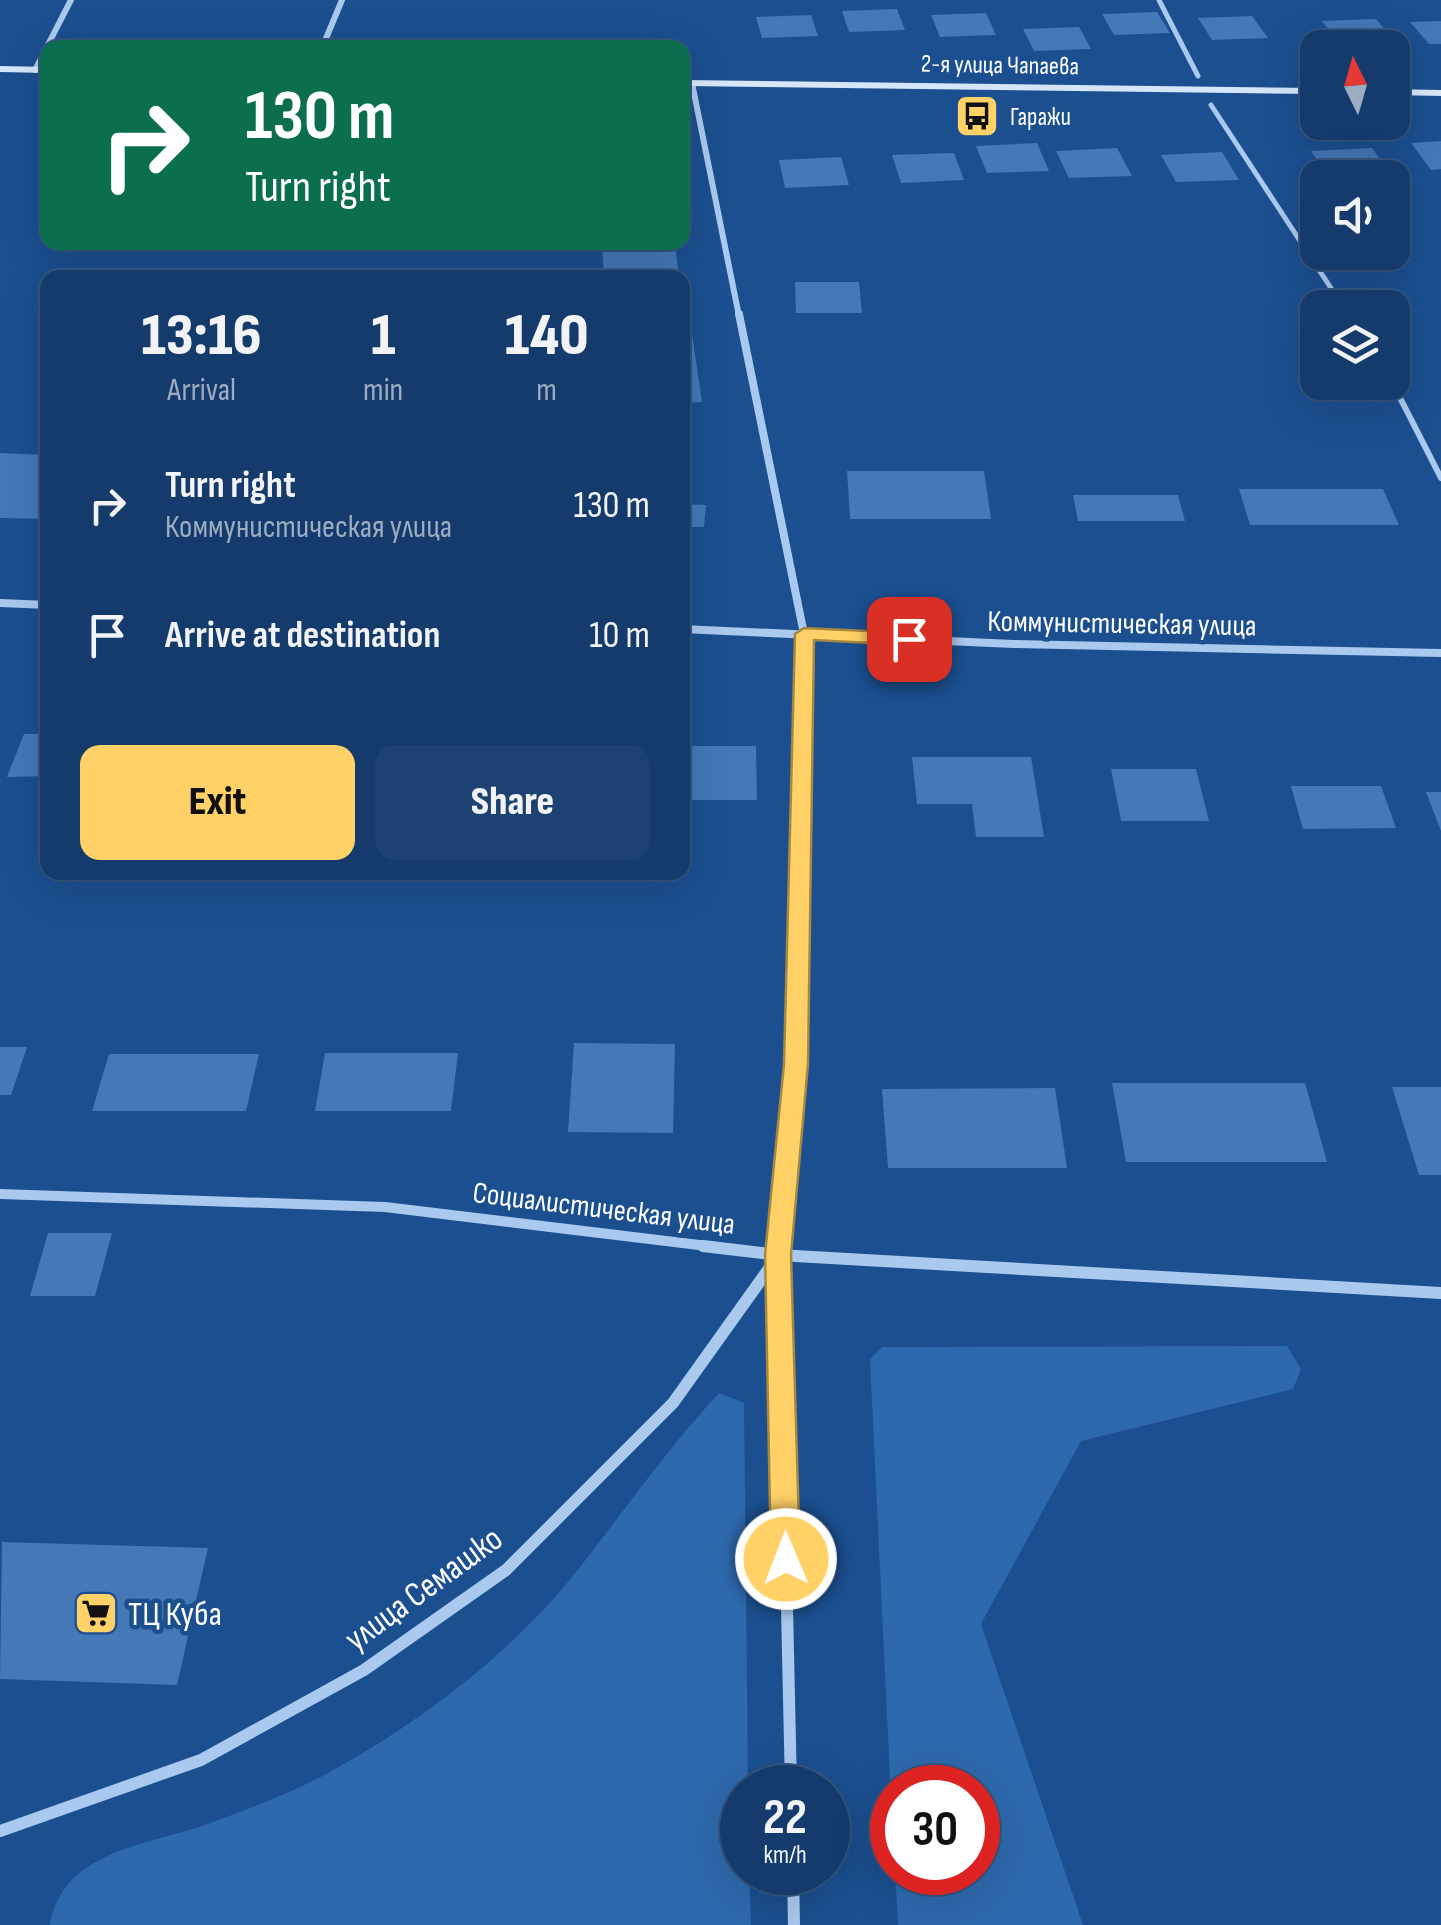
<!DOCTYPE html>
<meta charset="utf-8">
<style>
:root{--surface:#143b6b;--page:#1d4271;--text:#f1f3f6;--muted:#9dadc1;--line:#33557e;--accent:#ffd166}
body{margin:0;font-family:"Sofia Sans Condensed",sans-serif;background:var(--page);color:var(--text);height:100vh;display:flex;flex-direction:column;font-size:38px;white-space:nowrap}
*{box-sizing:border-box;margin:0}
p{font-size:32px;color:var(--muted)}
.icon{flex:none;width:55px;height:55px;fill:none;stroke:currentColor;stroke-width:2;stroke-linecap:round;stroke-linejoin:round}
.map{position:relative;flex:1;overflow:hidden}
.drawer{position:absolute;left:40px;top:270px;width:650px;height:610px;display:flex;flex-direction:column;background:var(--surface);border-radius:20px;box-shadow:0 10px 40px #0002,0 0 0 2px var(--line)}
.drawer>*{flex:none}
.guide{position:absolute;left:40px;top:40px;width:650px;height:210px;border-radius:20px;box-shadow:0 10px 40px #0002,0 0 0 2px var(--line);background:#0b6e4f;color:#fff;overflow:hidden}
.needle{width:65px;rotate:355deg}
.fabs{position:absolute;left:1300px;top:30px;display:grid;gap:20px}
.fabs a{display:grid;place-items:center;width:110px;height:110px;border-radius:20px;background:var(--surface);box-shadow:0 10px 40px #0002,0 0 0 2px var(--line);font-size:50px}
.speed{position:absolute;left:720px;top:1765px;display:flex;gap:20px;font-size:50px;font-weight:700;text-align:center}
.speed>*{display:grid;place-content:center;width:130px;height:130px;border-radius:50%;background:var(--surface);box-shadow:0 10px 40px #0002,0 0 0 2px var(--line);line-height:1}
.speed small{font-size:25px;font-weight:400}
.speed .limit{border:15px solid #d22;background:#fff;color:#111}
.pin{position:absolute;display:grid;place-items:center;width:85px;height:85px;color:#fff;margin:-42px;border-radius:20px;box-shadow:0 5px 15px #0006}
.me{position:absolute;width:110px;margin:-55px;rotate:359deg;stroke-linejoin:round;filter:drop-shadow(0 0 8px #0008)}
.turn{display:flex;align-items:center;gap:35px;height:210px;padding:0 40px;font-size:45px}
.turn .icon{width:130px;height:130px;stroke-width:2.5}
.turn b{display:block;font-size:70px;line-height:85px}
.eta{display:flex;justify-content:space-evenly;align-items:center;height:170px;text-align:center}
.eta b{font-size:60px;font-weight:800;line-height:70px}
.cta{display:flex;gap:20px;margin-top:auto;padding:20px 40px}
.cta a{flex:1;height:115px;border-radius:20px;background:var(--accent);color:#111;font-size:40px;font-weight:800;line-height:115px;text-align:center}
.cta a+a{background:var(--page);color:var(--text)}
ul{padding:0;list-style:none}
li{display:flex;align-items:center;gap:30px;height:130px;padding:0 40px}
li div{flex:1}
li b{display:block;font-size:38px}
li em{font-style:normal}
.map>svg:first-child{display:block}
.green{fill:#2e69ad}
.building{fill:#4478b7}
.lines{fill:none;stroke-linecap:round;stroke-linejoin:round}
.service-far1{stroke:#a9c9ee;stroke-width:5}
.service{stroke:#a9c9ee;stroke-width:6}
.minor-far3{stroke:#a9c9ee;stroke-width:6}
.minor-far2{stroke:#a9c9ee;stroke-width:8}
.minor-far1{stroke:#a9c9ee;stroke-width:10}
.minor{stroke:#a9c9ee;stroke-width:12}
.secondary{fill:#d6e6fa;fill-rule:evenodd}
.route{fill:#ffd166;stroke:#a68842;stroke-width:2.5}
.labels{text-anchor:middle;stroke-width:9;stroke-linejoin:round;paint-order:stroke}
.far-street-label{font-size:25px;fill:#fff;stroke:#1b4f8f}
.far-poi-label{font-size:25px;fill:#fff;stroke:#1b4f8f;text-anchor:start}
.street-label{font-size:30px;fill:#fff;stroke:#1b4f8f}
.near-street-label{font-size:35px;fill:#fff;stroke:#1b4f8f}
.near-poi-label{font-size:35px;fill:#fff;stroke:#1b4f8f;text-anchor:start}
</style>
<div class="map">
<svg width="1441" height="1925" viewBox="0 0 1441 1925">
<rect width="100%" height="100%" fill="#1b4f8f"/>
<g class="green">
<polygon points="1287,1346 1301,1369 1293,1389 1081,1441 981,1624 1083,1925 898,1925 895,1873 978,1872 978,1788 892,1788 892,1820 870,1359 882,1347"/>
<path d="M719 1393 744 1403 748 1787 742 1788V1872L749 1873 751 1925H50C62 1851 147 1845 205 1825 251 1808 295 1792 337 1768 427 1717 512 1652 577 1571 624 1511 667 1449 719 1393Z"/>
</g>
<g class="building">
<polygon points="897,9 905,30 849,32 842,11"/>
<polygon points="1157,12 1170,33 1114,35 1102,14"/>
<polygon points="986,13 996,35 940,37 931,15"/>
<polygon points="811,15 818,36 762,38 756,17"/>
<polygon points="1252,16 1268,38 1212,40 1198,18"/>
<polygon points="1376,19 1394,41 1339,43 1322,21"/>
<polygon points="1441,21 1441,44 1429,44 1410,22"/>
<polygon points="1079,27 1091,49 1034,51 1023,29"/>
<polygon points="1441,141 1441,169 1431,170 1411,143"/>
<polygon points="1037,143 1049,171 987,173 976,146"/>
<polygon points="1117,148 1132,176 1069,178 1056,151"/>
<polygon points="1372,148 1392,176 1329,178 1311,151"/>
<polygon points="1222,152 1239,180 1176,182 1161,155"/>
<polygon points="954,153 964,180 901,183 892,155"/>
<polygon points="841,157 849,185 785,188 779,160"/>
<polygon points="602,242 675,242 679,278 604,278"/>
<polygon points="795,282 859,282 862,313 796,313"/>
<polygon points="691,327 702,402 682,403 682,328"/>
<polygon points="0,453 48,455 48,519 0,518"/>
<polygon points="847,471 984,471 991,519 850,519"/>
<polygon points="1239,489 1383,489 1399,525 1250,525"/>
<polygon points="1073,495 1178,495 1185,521 1078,521"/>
<polygon points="682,504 706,505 704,527 682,527"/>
<polygon points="24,734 48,734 48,776 7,777"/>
<polygon points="682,746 756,746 757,800 682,800"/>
<polygon points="912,757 1031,757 1044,837 976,837 972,804 917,804"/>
<polygon points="1111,769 1196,769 1209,821 1121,821"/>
<polygon points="1291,786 1381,786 1396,828 1303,829"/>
<polygon points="1426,792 1441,792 1441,831"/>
<polygon points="574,1043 675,1044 673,1133 568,1132"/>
<polygon points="0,1047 27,1047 11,1095 0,1095"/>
<polygon points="325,1053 458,1053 451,1111 315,1111"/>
<polygon points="109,1054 259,1054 246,1111 92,1111"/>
<polygon points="1112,1083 1305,1083 1327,1162 1126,1162"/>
<polygon points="1392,1087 1441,1087 1441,1175 1419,1175"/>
<polygon points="1055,1088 1067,1168 888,1168 882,1089"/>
<polygon points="48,1233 112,1233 95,1296 30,1296"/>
<polygon points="2,1542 208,1548 177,1685 0,1679"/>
</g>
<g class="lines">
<g class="service-far1">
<polyline points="1159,0 1198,76"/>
<polyline points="1211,105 1344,308"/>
</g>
<polyline class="service" points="1392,382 1441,478"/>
<g class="minor-far3">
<polyline points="322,48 342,0"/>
<polyline points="35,70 71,0"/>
<polyline points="692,83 739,316"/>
</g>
<g class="minor-far2">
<polyline points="739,314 804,634 802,723"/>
<polyline points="0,603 48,605"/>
<polyline points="682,629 1013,644 1441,653"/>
</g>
<g class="minor-far1">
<polyline points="0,1194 385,1207 724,1248"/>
<polyline points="779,1248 796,1064 802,721"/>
</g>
<g class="minor">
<polyline points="703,1246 778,1255 1441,1293"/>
<polyline points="779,1246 791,1788"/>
<polyline points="0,1831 201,1760 364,1670 506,1570 673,1403 778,1256"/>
<polyline points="793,1872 794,1925"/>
</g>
<g class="secondary">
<polygon points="0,66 48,67 48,73 0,72"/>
<polygon points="682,80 1318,88 1318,94 682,86"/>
<polygon points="1392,89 1441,90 1441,96 1392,95"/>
</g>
</g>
<polygon class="route" points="804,628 909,633 918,639 909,645 814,640 808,1064 791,1255 800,1559 796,1569 786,1573 775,1569 771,1559 765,1255 784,1064 795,634"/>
<defs>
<g id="bus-square" transform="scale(2.25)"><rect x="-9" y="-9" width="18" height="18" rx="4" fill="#ffd166" stroke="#1b4f8f"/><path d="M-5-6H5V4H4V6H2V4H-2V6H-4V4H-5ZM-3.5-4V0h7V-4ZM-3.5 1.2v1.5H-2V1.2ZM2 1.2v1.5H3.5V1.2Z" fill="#111"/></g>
<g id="supermarket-square" transform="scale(2.25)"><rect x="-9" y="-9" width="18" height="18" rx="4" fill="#ffd166" stroke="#1b4f8f"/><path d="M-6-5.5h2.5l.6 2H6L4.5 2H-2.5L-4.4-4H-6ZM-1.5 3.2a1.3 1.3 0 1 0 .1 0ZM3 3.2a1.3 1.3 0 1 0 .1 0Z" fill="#111"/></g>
</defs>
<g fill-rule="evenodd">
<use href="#bus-square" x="977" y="116"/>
<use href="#supermarket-square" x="96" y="1613"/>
</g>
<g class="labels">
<g class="far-street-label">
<text transform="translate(1000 64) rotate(1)" y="9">2-я улица Чапаева</text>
</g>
<g class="far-poi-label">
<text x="1010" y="125">Гаражи</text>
</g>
<g class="street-label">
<text transform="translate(1122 623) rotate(1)" y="10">Коммунистическая улица</text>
<text transform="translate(604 1208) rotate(7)" y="10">Социалистическая улица</text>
</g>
<g class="near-street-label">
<text transform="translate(423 1588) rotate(-36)" y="12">улица Семашко</text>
</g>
<g class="near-poi-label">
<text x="128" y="1625">ТЦ Куба</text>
</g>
</g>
</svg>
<div class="fabs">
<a><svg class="needle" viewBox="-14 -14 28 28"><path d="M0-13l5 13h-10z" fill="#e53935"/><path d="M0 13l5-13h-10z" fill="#9dadc1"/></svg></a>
<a><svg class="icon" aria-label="sound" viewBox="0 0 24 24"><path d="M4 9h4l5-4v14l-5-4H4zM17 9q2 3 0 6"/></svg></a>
<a><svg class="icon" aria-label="layers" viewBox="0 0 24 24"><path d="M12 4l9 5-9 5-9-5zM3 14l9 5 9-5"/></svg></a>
</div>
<div class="speed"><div>22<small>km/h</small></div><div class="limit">30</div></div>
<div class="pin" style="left:909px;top:639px;background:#d93025"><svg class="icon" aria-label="arrive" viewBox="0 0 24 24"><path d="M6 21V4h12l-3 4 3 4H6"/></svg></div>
<svg class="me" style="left:786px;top:1559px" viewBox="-20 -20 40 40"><circle r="17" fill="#ffd166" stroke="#fff" stroke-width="3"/><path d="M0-11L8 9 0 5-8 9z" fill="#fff"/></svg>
<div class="guide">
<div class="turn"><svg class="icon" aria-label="right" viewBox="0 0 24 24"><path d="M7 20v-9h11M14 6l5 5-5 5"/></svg><div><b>130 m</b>Turn right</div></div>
</div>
<section class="drawer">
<div class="eta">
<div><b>13:16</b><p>Arrival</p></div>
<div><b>1</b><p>min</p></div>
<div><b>140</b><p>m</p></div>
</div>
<ul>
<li><svg class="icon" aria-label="right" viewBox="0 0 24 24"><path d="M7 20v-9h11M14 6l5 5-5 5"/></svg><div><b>Turn right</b><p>Коммунистическая улица</p></div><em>130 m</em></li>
<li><svg class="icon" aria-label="arrive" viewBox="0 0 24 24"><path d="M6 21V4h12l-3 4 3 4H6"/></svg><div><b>Arrive at destination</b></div><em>10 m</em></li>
</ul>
<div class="cta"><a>Exit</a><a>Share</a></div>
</section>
</div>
